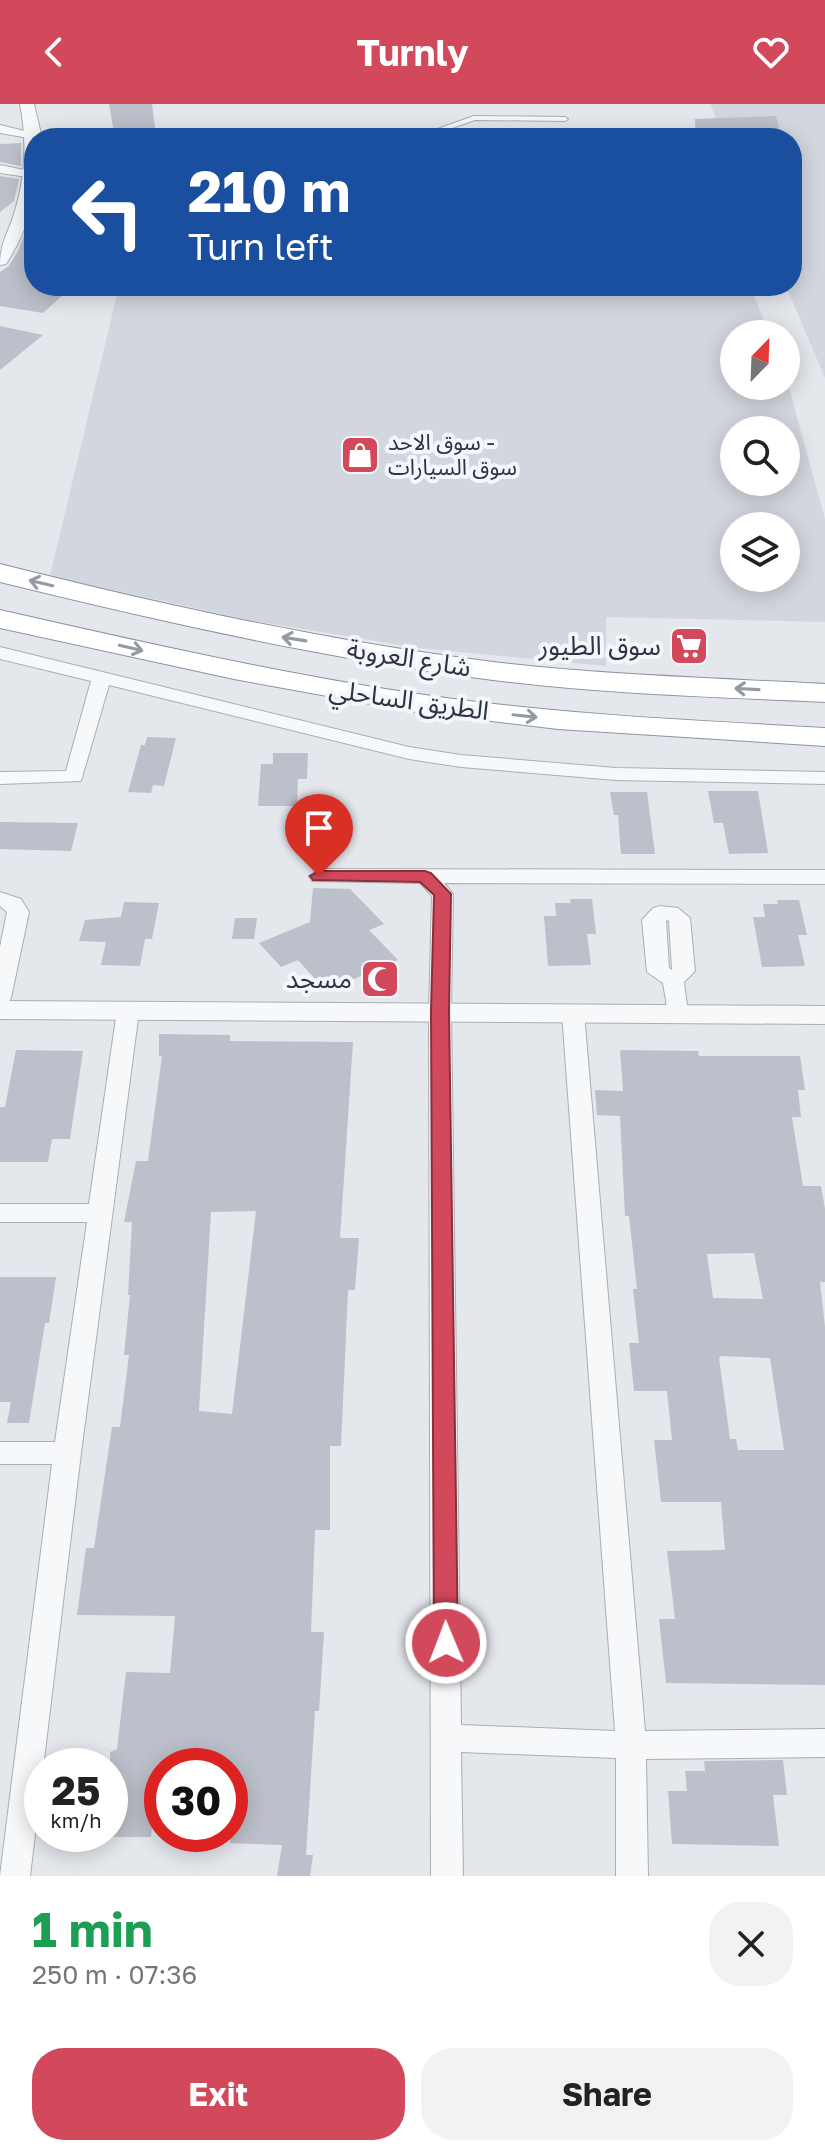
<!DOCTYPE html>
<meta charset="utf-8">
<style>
:root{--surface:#fff;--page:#f2f2f2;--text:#222;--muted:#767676;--accent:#d1495b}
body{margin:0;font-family:"Golos Text","Noto Sans Arabic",sans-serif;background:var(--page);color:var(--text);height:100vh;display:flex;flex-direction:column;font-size:30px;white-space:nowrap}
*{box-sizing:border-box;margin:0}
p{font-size:26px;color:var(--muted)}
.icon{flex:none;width:44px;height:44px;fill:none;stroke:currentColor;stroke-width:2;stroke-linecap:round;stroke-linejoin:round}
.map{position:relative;height:1772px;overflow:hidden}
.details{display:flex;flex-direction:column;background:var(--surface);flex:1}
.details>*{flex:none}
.banner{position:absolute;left:24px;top:24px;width:778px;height:168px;border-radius:32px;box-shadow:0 4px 20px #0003;background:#1a4fa0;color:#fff;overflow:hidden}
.needle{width:52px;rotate:23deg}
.tools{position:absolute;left:720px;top:216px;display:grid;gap:16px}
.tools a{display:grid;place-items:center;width:80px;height:80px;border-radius:50%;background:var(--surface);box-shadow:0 4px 20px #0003;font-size:40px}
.speed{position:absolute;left:24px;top:1644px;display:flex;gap:16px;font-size:40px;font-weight:700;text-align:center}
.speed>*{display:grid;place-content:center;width:104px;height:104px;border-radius:50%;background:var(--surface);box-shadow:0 4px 20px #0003;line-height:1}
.speed small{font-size:20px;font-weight:400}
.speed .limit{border:12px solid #d22;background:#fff;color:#111}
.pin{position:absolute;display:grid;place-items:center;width:68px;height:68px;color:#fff;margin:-82px -34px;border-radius:50% 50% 50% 0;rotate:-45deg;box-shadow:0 0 8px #0007}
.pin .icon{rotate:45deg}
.me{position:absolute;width:88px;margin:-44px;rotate:359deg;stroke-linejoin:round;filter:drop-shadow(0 0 6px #0008)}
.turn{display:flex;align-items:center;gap:28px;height:168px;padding:0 32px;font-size:36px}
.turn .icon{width:104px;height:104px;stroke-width:2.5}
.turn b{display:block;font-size:56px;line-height:68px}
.round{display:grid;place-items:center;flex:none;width:84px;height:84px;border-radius:32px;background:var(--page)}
.overview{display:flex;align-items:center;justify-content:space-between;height:136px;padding:0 32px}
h1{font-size:48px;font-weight:700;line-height:60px;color:#1e9e55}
.cta{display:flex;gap:16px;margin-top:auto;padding:16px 32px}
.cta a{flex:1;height:92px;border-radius:32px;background:var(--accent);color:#fff;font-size:32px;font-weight:700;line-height:92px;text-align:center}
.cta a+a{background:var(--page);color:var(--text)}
header{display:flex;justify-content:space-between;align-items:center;height:104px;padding:0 32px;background:var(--accent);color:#fff;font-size:36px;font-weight:700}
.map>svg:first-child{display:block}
.built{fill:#d2d6de;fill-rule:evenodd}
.building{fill:#bbc0ca;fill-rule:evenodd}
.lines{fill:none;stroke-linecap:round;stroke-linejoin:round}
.service-casing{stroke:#a9aeb7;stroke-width:2}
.minor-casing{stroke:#a9aeb7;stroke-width:2}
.tertiary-casing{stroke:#a9aeb7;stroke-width:2}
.trunk-casing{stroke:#8b94a3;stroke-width:2}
.service{fill:#f7f8fa;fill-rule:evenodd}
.minor{fill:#f7f8fa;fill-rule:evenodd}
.tertiary{fill:#f7f8fa;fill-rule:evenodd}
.trunk{fill:#fff;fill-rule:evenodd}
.oneway{stroke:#959aa2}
.route{fill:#d1495b;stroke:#882f3b;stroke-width:2}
.labels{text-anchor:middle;stroke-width:8;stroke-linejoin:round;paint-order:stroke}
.far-poi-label{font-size:22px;fill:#2b3445;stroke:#f4f6f9;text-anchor:start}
.poi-label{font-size:26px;fill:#2b3445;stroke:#f4f6f9;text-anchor:end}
.street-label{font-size:26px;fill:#2b3445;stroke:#f4f6f9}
</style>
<header><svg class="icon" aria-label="back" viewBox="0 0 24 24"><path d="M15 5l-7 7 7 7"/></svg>Turnly<svg class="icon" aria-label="heart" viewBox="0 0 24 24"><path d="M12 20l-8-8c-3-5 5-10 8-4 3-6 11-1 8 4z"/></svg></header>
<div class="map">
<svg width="825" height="1772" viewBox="0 0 825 1772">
<rect width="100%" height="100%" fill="#e4e7ec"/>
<g class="built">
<polygon points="710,0 825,0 825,274 786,182 792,182 792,34 725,34"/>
<path d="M119 182H750L769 230H734V282H786V273L825 415V518L606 513V562L419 544 254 517 50 472ZM734 326H786V378H734ZM734 422H786V474H734Z"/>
</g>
<g class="building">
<polygon points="109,0 152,0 156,32 115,34"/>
<polygon points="776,12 782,34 696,34 695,15"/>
<polygon points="21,39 21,62 0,58 0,40"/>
<polygon points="0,72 19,75 14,97 0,108"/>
<polygon points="34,105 34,182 73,182 43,209 0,202 0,168 9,162 19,145"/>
<polygon points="0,222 43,231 0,266"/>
<polygon points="147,633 176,634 164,682 153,681 151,689 128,688 141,641 145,641"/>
<polygon points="273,649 308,649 307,675 298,675 297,702 258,702 261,660 273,660"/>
<polygon points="708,687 758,687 768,749 729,750 723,719 714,719"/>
<polygon points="610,688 647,688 655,750 621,750 618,711 614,711"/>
<polygon points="0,718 78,719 71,747 0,745"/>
<polygon points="313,784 350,785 384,820 369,826 398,856 326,887 298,856 281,863 259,839 310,818"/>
<polygon points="570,795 592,795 596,830 587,830 591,861 548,862 544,812 556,812 555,799 571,799"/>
<polygon points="777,796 799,796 807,831 798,831 805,862 762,863 753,813 765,813 763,800 778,800"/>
<polygon points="124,798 159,799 152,835 145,835 140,862 101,861 106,838 79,837 85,816 121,813"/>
<polygon points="235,814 257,814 254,835 232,835"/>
<path d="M159 930 230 931V937L353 938 340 1134H359L355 1186H348L341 1342H330V1426H315L311 1528H324L319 1607H315L306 1751H313L310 1772H277L282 1741 230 1739V1662L158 1663 151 1733H110V1648L117 1645 126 1568 170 1569 175 1512 77 1511 86 1444H94L112 1323H120L129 1251H124L130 1191H128L132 1118H124L136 1057H148L162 952H159ZM256 1107 232 1310 199 1307 211 1108Z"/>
<polygon points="16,946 83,947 70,1035 52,1035 48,1058 0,1058 0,1003 5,1003"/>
<path d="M620 946 698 947 699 952H800L805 986H798L801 1013H792L803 1082H821L825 1105V1178H820L825 1223V1581L666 1579 659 1515H675L667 1447 725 1446 721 1398H661L654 1336H672L667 1287H634L629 1239H639L633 1185H637L629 1112H625L620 1012 597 1011 595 986 623 987ZM754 1149 763 1195 713 1194 707 1150ZM721 1252 770 1254 784 1346H738L736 1335H730L719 1254Z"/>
<polygon points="0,1173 56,1173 49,1219 45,1219 29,1319 7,1319 11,1298 0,1298"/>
<polygon points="783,1656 787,1691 773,1691 779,1742 672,1740 668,1687 687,1687 685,1667 705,1667 704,1657"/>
</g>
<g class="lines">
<g class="service-casing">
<polygon id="service" points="474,12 565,13 568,15 565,17 475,16 432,31 403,34 429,28"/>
</g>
<g class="minor-casing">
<g id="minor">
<polygon points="0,21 41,31 34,35 0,29"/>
<polygon points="0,61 34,68 34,74 0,69"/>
<polygon points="0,543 409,643 461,651 616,664 825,668 825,680 616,676 461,663 409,655 109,581 81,677 0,680 0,668 66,667 91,577 0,555"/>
<polygon points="319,765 825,766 825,780 444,779 453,790 451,907 461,1621 615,1627 562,909 565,904 581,904 584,909 645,1627 825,1625 825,1653 646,1655 648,1772 616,1772 616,1654 461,1648 463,1772 431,1772 429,907 432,792 420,779 312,777 309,772"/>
<polygon points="0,788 21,795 29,808 11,894 8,899 0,901 0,843 7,808 0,802"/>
<path d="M660 802 678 804 690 814 695 867 684 878 688 910 685 915H669L663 879 647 868 642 816 653 804ZM666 816 669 817 672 866 669 864Z"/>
<polygon points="128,899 136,902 139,907 81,1349 30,1772 0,1772 52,1360 0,1360 0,1338 55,1338 87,1118 0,1118 0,1100 89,1100 117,907 120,902"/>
</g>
</g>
<g class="tertiary-casing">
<g id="tertiary">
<path d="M20 0H34L42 34H34C34 87 36 113 6 160L0 161C0 138 9 128 15 107 26 70 27 36 20 0Z"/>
<polygon points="0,897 825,902 825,920 0,915"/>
</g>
</g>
<g class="trunk-casing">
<g id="trunk">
<path d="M0 460C163 501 326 537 493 558 603 571 714 574 825 580V598C714 593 603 590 493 576 326 555 163 518 0 478Z"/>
<path d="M0 506C155 541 311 577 469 597 587 612 706 617 825 624V642L558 625 410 607 234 575 0 524Z"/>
</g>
</g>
<use href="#service" class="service"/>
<use href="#minor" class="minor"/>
<use href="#tertiary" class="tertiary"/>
<use href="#trunk" class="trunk"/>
</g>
<defs><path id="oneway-shaft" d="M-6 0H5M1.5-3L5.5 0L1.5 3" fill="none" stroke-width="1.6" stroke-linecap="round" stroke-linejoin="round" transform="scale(2)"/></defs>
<g class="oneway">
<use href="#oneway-shaft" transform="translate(41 479) rotate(-167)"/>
<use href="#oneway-shaft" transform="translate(294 535) rotate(-171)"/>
<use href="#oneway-shaft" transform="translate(131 544) rotate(13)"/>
<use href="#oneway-shaft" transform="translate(747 585) rotate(-177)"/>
<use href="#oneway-shaft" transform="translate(525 612) rotate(6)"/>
</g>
<polygon class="route" points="319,767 425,767 431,769 451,790 449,907 458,1539 454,1547 446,1550 437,1547 434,1539 431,907 434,791 420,778 313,776 310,772"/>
<defs>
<g id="shop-square" transform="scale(2)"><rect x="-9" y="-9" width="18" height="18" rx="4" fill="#d1495b" stroke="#f4f6f9"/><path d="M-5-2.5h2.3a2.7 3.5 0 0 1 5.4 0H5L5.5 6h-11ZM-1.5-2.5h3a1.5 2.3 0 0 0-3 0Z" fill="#fff"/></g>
<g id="supermarket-square" transform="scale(2)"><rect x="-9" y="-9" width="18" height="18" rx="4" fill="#d1495b" stroke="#f4f6f9"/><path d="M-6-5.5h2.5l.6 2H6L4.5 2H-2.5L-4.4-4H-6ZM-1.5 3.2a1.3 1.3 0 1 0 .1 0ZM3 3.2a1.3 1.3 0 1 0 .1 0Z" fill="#fff"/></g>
<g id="mosque-square" transform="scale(2)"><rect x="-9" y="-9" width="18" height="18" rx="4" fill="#d1495b" stroke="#f4f6f9"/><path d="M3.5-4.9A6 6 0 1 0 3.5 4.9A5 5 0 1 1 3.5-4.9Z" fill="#fff"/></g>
</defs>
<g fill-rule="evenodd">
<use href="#shop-square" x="360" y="351"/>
<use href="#supermarket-square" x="689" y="542"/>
<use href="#mosque-square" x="380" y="875"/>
</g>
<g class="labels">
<g class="far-poi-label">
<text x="388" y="346">سوق الاحد -<tspan x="388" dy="25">سوق السيارات</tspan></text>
</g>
<g class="poi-label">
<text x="661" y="551">سوق الطيور</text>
<text x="352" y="884">مسجد</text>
</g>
<g class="street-label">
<text transform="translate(409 554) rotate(9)" y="9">شارع العروبة</text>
<text transform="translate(409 596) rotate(8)" y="9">الطريق الساحلي</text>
</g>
</g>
</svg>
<div class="tools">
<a><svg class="needle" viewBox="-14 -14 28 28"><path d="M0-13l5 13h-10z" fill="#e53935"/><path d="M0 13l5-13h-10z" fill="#767676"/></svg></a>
<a><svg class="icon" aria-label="search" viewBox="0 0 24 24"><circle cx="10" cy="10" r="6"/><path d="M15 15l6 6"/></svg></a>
<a><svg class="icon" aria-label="layers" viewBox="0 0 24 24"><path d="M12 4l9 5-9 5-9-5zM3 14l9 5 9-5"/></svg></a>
</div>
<div class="speed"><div>25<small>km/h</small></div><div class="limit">30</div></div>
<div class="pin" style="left:319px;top:772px;background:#d93025"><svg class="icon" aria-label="arrive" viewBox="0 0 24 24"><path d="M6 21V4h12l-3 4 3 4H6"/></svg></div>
<svg class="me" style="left:446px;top:1539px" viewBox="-20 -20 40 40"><circle r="17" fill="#d1495b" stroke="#fff" stroke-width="3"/><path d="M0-11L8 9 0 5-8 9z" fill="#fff"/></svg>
<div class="banner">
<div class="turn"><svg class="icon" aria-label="left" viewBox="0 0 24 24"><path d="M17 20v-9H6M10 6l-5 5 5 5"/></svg><div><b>210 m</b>Turn left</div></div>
</div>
</div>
<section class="details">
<div class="overview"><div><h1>1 min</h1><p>250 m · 07:36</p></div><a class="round"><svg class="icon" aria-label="close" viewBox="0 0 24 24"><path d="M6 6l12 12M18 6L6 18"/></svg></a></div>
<div class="cta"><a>Exit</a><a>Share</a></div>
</section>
